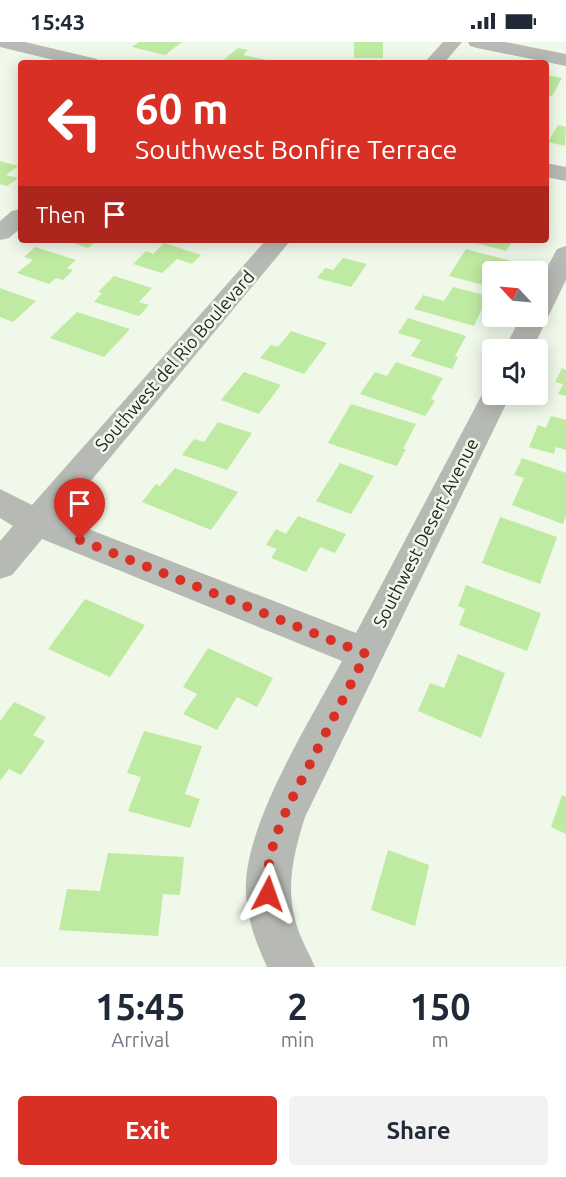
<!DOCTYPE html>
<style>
:root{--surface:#fff;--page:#f2f2f3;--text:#1f2937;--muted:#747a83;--accent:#d93025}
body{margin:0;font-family:Ubuntu,sans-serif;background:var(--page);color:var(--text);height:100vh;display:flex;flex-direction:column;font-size:22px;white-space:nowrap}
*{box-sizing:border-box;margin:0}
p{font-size:20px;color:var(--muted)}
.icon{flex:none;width:33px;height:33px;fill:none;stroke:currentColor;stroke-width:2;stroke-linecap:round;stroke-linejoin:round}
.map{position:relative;height:925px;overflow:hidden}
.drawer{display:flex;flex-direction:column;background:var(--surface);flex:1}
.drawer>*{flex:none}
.top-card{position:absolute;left:18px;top:18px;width:531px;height:183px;border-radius:6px;box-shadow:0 3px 15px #0003;background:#d93025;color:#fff;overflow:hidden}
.needle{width:39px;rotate:296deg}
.fabs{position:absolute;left:482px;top:219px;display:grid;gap:12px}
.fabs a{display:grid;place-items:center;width:66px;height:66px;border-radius:6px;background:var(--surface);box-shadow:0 3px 15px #0003;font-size:30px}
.pin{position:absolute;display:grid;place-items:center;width:51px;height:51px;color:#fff;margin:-62px -26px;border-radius:50% 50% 50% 0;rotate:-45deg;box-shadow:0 0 6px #0007}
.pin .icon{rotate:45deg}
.me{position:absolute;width:66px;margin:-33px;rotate:4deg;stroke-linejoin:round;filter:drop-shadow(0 0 4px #0008)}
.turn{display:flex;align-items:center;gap:21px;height:126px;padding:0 18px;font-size:27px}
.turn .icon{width:78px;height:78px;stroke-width:2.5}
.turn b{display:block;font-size:42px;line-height:51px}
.then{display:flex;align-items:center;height:57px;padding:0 18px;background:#0003;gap:12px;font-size:22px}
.eta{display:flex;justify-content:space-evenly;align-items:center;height:102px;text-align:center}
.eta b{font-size:36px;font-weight:600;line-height:42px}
.cta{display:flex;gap:12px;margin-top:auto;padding:12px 18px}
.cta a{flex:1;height:69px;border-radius:6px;background:var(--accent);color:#fff;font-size:24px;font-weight:600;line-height:69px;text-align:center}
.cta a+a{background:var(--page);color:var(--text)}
.status{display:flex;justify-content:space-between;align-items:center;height:42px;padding:0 30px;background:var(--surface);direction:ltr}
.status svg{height:16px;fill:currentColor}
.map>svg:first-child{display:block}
.building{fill:#bfeaa1}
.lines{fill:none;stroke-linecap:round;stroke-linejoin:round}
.minor{fill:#b7bab4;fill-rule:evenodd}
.route{stroke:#d93025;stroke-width:10;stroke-dasharray:0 18}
.labels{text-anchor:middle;stroke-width:5;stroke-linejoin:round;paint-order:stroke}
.street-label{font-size:18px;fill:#252822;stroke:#eff8e9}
</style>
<div class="status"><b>15:43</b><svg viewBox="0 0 49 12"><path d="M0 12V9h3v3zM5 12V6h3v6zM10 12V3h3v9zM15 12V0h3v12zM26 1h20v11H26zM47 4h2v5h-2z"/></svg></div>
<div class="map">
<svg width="566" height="925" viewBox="0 0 566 925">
<rect width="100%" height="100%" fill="#eff8e9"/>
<g class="building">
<polygon points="139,0 182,0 165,13 132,5"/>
<rect x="354" y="0" width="29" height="16"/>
<polygon points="238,6 248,8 243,13 267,18 263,21 220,21"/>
<polygon points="546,33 562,36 552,54 546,53"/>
<polygon points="558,83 566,85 565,104 548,100"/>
<polygon points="0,119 18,124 6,133 18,136 7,144 0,142"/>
<polygon points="65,198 97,198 88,206"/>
<polygon points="474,198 513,198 506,209 473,200"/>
<polygon points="164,201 201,213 192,222 177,217 162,231 133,222 146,209 153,212"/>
<polygon points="35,205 76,218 67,226 73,228 63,238 56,236 49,242 17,231 33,218 24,215"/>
<polygon points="466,207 511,219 505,230 492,230 492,235 487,244 449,234"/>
<polygon points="343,216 367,222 351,245 317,236 325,226 333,228"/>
<polygon points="114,234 152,246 139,260 149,263 139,274 94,260 102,251 98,250"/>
<polygon points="453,245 488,254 474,284 414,267 423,253 444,259"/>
<polygon points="0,246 36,259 13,280 0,275"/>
<polygon points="77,270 130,287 104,315 50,296"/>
<polygon points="408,276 466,294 455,314 458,315 452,327 411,314 421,298 398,291"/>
<polygon points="291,289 327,301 304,332 260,316 271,303 278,305"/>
<polygon points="396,320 443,336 431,357 435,359 425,374 360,352 375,330 387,334"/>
<polygon points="562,326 566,328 566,354 558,352 563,342 555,340"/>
<polygon points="244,330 281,343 259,372 221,358"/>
<polygon points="351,362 416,382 403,407 406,407 397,424 328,401"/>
<polygon points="551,374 566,378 566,408 556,405 554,412 529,405 538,383 546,386"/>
<polygon points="218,380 252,391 227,428 182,413 194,397 204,400"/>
<polygon points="522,416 566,431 566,474 563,482 512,463 524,436 514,433"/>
<polygon points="340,421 374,434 351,472 316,459"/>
<polygon points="175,426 238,450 211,488 142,460 156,442 160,444"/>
<polygon points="298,474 346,492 335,511 320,505 306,530 271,516 277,507 266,503 276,487 286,492"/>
<polygon points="500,475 557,495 540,542 482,521"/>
<polygon points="466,543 541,571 527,609 459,583 465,567 458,564"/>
<polygon points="85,557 145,583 110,635 48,607"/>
<polygon points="208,606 273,636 257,665 237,655 217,688 183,672 197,652 183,645"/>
<polygon points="458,612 505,631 481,696 418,669 430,641 444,646"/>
<polygon points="14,660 46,675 33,693 45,699 21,733 9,727 0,739 0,679"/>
<polygon points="144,689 202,704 185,752 200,757 190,786 128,769 141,735 127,731"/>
<polygon points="562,753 566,755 566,792 551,785"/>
<polygon points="388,808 429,823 415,884 371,868"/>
<polygon points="108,811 184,815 180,853 163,852 158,894 59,888 67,847 100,849"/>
</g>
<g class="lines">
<g class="minor">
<polygon points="0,0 25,0 97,17 100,21 66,21 0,5"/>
<polygon points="443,0 462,0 444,21 424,21"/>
<polygon points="468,0 505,0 566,12 566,24 477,6 470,4"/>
<polygon points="546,121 566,125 566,139 546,135"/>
<polygon points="21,167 21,186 9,196 0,198 0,179 12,169"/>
<path d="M266 198H291L60 476 356 591 486 345 492 343V352H511L305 775C294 810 285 845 296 881 300 896 309 911 315 925H267C256 901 247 877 246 850 243 784 310 679 342 619L42 497 12 533 0 537V499L13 484 0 476V447L32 463Z"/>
<polygon points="566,204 566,238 532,308 504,308 521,274 537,274 537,244 557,207"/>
</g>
</g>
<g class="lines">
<path class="route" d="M80 498 366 612C349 646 331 680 314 714 293 756 263 803 268 852"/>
</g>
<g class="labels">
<g class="street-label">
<text transform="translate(175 319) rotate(-49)" y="6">Southwest del Rio Boulevard</text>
<text transform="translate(426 491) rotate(-63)" y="6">Southwest Desert Avenue</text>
</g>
</g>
</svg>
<div class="fabs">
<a><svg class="needle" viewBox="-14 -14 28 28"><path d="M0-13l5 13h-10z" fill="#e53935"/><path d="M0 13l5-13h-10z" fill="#747a83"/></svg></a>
<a><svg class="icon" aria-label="sound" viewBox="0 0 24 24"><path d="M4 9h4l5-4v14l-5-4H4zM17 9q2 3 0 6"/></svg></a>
</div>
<div class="pin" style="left:80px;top:498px;background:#d93025"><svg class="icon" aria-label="arrive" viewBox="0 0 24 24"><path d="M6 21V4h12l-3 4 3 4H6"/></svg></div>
<svg class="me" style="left:268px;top:852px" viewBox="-20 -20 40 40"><path d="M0-17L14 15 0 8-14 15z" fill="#d93025" stroke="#fff" stroke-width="4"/></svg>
<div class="top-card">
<div class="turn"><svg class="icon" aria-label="left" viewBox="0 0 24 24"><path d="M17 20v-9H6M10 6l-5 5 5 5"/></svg><div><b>60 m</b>Southwest Bonfire Terrace</div></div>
<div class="then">Then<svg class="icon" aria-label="arrive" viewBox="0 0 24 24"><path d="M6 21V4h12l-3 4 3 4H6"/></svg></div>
</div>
</div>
<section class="drawer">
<div class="eta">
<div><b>15:45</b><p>Arrival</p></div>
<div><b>2</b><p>min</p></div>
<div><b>150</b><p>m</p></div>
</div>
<div class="cta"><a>Exit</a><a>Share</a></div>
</section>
